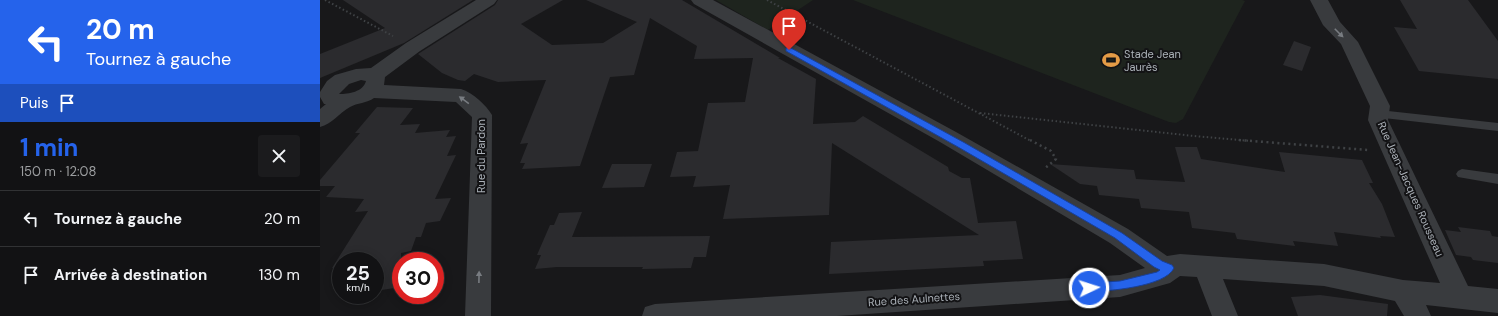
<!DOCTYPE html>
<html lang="fr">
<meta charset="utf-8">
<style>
:root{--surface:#121214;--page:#1b1b1d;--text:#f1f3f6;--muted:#9c9ea0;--line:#313234;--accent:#2563eb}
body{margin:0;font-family:"DM Sans",sans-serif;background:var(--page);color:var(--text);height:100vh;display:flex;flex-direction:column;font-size:15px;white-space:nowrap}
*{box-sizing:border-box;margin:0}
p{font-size:13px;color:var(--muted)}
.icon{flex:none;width:22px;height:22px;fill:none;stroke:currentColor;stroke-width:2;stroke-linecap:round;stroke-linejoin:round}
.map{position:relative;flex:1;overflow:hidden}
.side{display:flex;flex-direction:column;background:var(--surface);width:320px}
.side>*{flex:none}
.hud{background:#2563eb;color:#fff;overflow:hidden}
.speed{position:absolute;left:12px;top:252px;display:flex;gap:8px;font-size:20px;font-weight:700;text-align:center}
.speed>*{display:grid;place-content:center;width:52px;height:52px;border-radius:50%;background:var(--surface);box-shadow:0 2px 10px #0003,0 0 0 1px var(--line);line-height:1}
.speed small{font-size:10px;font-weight:400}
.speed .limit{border:6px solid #d22;background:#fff;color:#111}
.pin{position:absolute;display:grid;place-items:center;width:34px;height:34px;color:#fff;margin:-41px -17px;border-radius:50% 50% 50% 0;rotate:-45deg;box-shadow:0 0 4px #0007}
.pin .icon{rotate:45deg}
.me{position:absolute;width:44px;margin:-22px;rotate:86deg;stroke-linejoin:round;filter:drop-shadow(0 0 3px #0008)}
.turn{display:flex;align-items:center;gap:14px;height:84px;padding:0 20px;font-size:18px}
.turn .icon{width:52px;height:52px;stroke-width:2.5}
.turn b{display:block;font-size:28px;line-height:34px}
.then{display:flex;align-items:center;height:38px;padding:0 20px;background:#0003;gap:8px;font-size:15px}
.round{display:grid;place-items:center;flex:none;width:42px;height:42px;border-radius:4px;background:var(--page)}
.summary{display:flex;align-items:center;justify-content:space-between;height:68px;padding:0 20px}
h1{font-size:24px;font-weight:700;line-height:30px;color:var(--accent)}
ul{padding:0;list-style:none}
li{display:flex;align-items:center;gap:12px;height:56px;padding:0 20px;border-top:1px solid var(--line)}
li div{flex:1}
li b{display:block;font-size:15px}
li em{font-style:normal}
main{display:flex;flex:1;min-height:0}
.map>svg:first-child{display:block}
.green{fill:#1e241e}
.building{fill:#2b2b2e}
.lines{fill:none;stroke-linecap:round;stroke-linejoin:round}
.path-far1{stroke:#3f4245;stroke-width:2;stroke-dasharray:1.5 2.5;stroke-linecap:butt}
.path{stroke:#3f4245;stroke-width:2.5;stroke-dasharray:2 3.5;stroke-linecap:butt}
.lane{fill:#393b3e;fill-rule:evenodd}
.street{fill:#393b3e;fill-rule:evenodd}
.oneway{fill:#787c81}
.route{fill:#2563eb;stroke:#184099}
.labels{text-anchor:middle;stroke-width:4;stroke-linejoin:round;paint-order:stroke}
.poi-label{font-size:11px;fill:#abb1b8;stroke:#131315;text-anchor:start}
.street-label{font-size:11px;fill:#abb1b8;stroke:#131315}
</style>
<main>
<section class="side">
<div class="hud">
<div class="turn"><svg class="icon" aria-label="left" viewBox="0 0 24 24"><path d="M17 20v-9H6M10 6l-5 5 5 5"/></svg><div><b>20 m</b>Tournez à gauche</div></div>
<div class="then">Puis<svg class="icon" aria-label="arrive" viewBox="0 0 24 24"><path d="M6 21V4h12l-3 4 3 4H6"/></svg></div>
</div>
<div class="summary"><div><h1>1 min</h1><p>150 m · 12:08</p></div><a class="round"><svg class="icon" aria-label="close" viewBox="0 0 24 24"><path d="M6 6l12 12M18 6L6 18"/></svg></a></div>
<ul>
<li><svg class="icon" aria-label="left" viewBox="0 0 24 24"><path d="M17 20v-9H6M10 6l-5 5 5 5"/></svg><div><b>Tournez à gauche</b></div><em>20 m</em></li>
<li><svg class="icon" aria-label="arrive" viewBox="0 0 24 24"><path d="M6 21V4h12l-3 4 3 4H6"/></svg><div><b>Arrivée à destination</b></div><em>130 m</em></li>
</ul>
</section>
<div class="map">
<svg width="1178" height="316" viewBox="0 0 1178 316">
<rect width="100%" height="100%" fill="#18181a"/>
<g class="green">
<polygon points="396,0 493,0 448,30"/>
<polygon points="533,0 922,0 925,1 863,119 856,123 849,122"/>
</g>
<g class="building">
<polygon points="23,0 153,0 84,43 0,78 0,54 65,28"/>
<polygon points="178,0 243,0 201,24 232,45 283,43 317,22 266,0 362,0 460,58 458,58 496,79 493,124 535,122 543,116 628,167 629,171 642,178 650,178 658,223 696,221 703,259 663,261 664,266 509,274 511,242 659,235 512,143 509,215 403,219 410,185 373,187 376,176 350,177 357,152 378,151 388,103 425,102 433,58 374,59 377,46 330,18 314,75 290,77 260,166 202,169 205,163 200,163 208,143 200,144 226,80 178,82 154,74 145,81 138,80 122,73 98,54 175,5"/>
<polygon points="1080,0 1148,0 1178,41 1178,79 1099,71 1074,27 1097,29"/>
<polygon points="974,41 991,47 982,71 963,65"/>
<polygon points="57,107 93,108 80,125 100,124 95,133 130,130 126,137 136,136 127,156 136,155 115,199 131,198 120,221 106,223 101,237 96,237 91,251 81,253 81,287 55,291 55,261 21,261 21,267 12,268 48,211 35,212 44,199 6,197 15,186 0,186 0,180 40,133 35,133"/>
<polygon points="855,147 877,147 881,159 965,172 959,152 1042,160 1053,183 1049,183 1062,204 1075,237 1060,236 1061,238 1014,232 1018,246 973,241 975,246 917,239 915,233 872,228 869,212 821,208 819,199 779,195 777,186 760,184 730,164 814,170 816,179 865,182"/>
<polygon points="292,164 332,164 324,187 282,188"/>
<polygon points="262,212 252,237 390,236 386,257 374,257 371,268 322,269 323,267 237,267 215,269 221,255 217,255 230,225 234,225 239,213"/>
<polygon points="1138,227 1170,231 1172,236 1178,237 1178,263 1153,260 1151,257 1136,255 1125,230 1141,232"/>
<polygon points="1000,295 1068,304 1067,316 978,316 971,297"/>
</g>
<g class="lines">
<g class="path-far1">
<polyline points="5,0 73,36"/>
<polyline points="447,0 711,141"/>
<polyline points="660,113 874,136 931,141"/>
</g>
<g class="path">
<polyline points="710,140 731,151 736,159 724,169"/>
<polyline points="919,140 1048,150"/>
</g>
<g class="lane">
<polygon points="1059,110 1178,123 1178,131 1055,117 1053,114 1055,111"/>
<polygon points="1142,169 1178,174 1178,184 1138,177 1136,174 1138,171"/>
</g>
<g class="street">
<path d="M156 0H177L174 4 100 51 65 77 64 85 141 89C153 93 166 105 172 115L171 316H145L152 117 136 102 54 98C47 103 37 103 30 107 19 113 12 124 0 127V109L6 104H4L0 97V92L7 81 15 75 36 69 51 68 86 43ZM41 80 46 81C43 92 29 94 19 94L29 84Z"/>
<polygon points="371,0 393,0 636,132 808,229 847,256 860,254 1004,264 1083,280 1120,283 1048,120 1050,106 1021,44 1003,25 990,0 1008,0 1020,22 1038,42 1070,106 1068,120 1148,286 1178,289 1178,313 1106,305 1111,316 1084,316 1075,301 1004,286 903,279 918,316 892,316 877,277 860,276 850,283 800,297 517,316 322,316 325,307 335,304 800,275 825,268 790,243 620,142 374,4"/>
</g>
</g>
<defs><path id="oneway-solid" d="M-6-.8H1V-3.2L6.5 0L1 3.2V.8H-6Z"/></defs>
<g class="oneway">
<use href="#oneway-solid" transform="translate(1019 33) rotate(45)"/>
<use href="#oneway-solid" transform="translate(144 100) rotate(-144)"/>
<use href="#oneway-solid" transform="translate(159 277) rotate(-89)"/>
</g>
<path class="route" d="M469 47 645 143 802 233 842 261 852 265 854 268C845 287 788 291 769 292L765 291 763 288 765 285 769 283 800 281 837 272 840 270 834 267 795 238 638 147 466 51V48Z"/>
<defs>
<g id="stadium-bare" transform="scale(1.38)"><path d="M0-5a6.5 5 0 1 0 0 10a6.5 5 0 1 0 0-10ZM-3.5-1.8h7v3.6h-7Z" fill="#e49b46" stroke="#131315" stroke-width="2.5" paint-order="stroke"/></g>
</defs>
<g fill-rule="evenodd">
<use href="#stadium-bare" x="791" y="60"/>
</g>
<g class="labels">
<g class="poi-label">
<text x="804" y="58">Stade Jean<tspan x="804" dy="13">Jaurès</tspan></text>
</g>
<g class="street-label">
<text transform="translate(161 156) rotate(-90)" y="4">Rue du Pardon</text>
<text transform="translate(1091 189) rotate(66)" y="4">Rue Jean-Jacques Rousseau</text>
<text transform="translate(594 299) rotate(-4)" y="4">Rue des Aulnettes</text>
</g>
</g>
</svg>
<div class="speed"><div>25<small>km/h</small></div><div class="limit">30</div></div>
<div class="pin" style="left:469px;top:50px;background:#d93025"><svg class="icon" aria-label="arrive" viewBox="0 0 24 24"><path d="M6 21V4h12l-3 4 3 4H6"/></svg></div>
<svg class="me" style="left:769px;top:288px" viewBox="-20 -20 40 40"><circle r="17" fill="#2563eb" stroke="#fff" stroke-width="3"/><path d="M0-11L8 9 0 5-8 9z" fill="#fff"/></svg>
</div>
</main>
